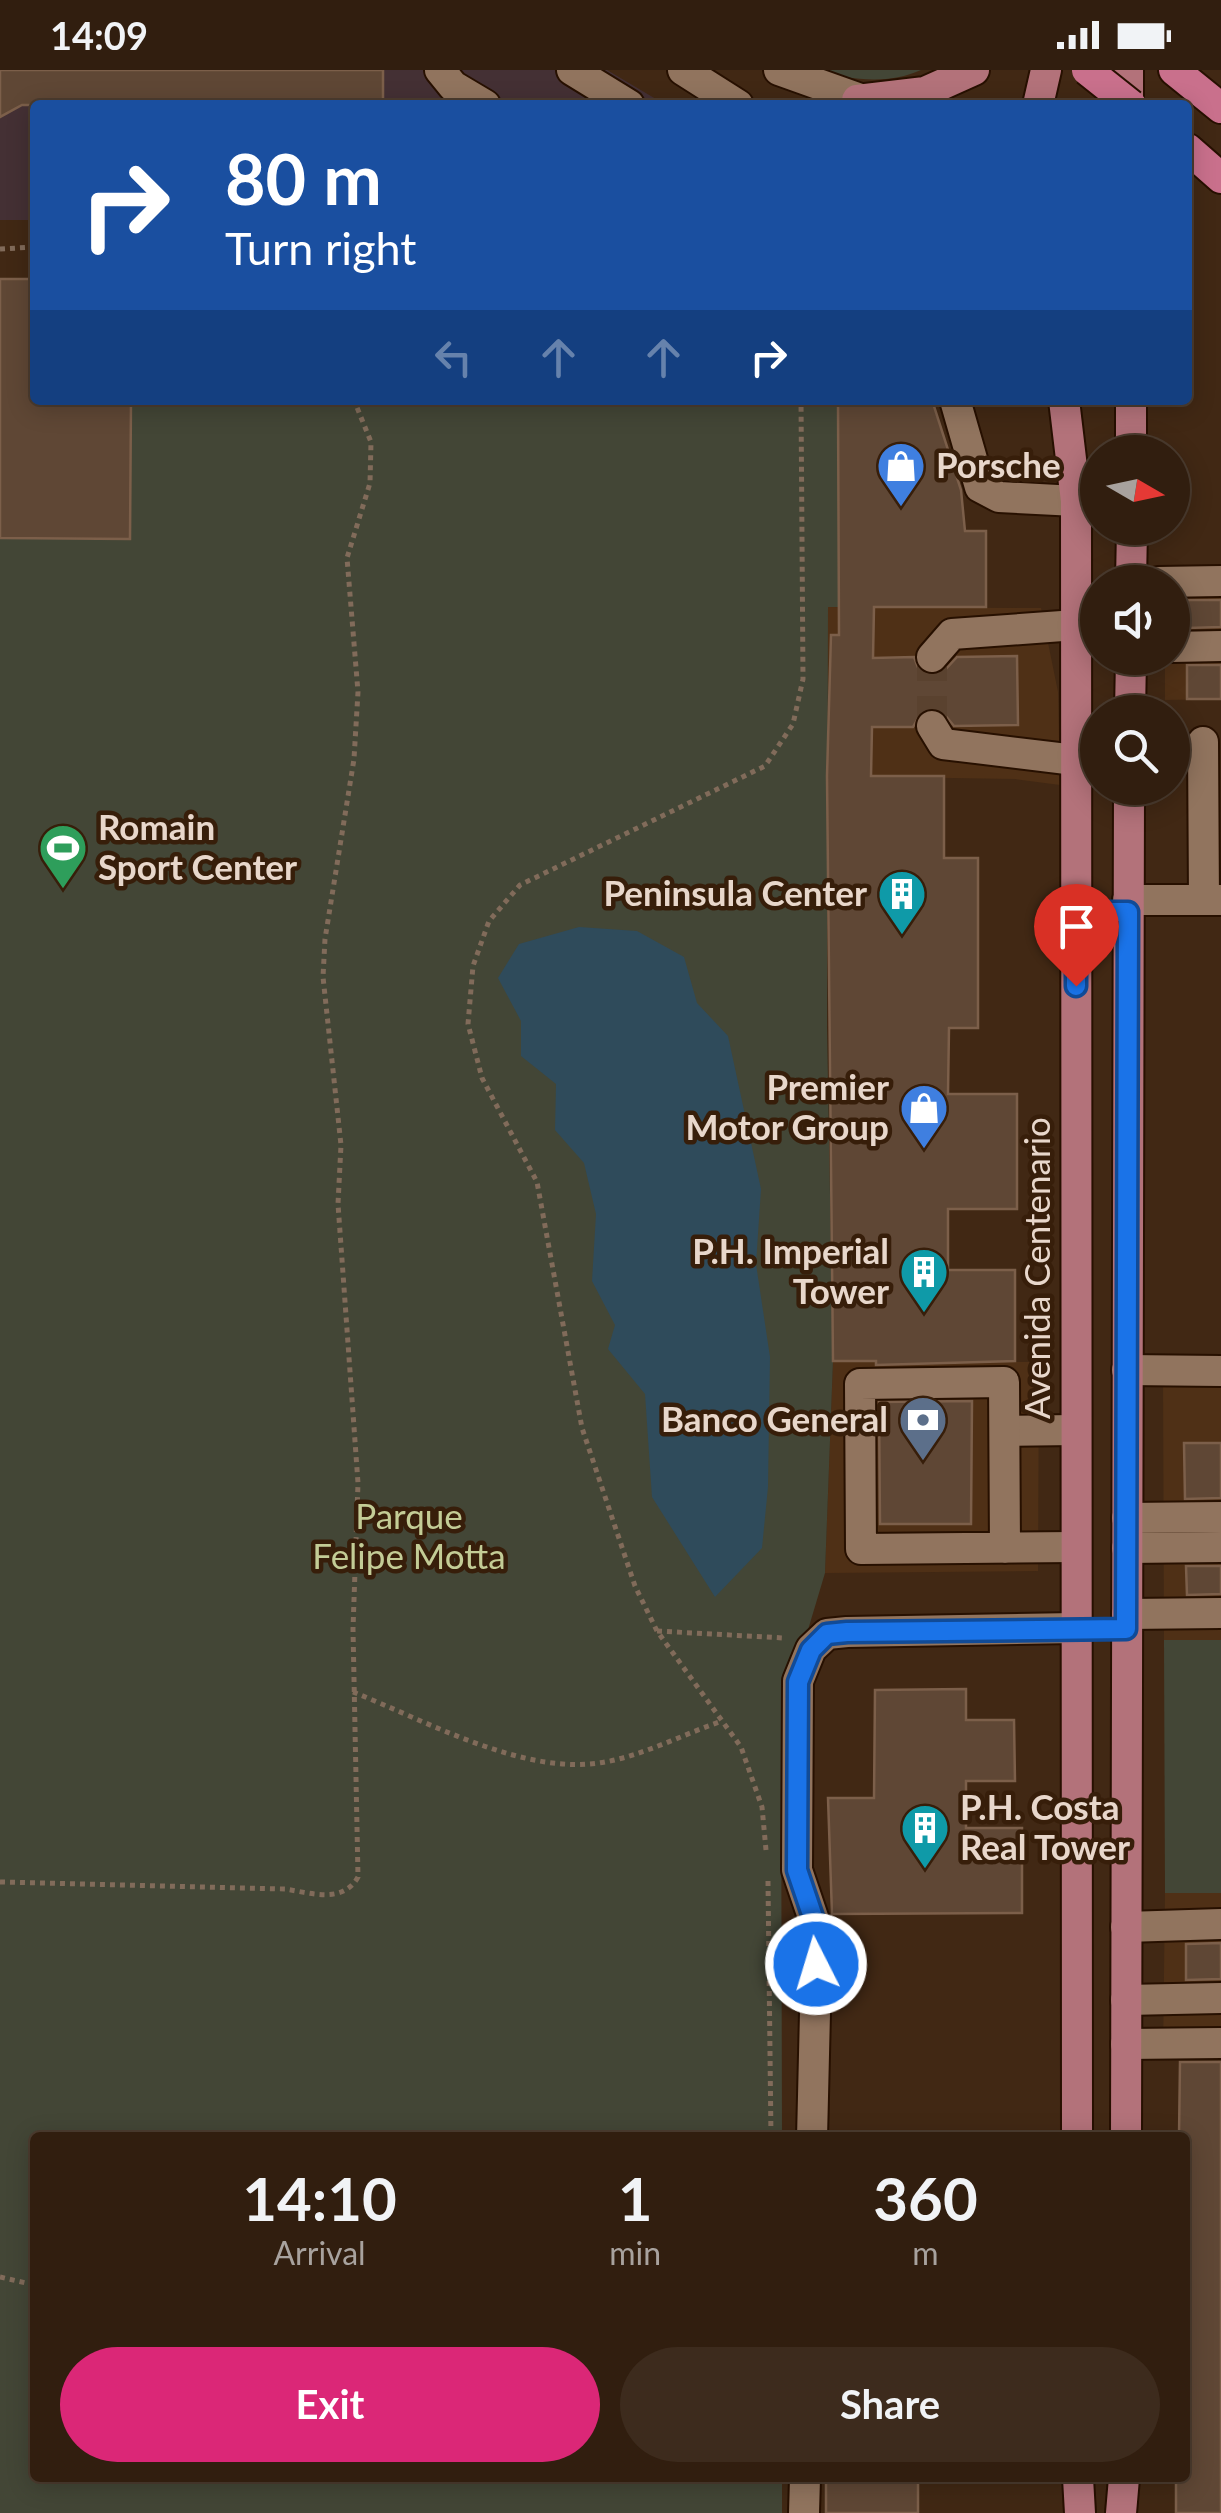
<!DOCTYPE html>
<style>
:root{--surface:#311e0f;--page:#3d2b1d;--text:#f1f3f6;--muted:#a8a29e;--line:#4c3c2f;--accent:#db2777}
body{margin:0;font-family:Lato,sans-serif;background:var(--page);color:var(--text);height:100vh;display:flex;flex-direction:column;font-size:38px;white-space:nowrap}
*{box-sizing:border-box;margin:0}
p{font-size:32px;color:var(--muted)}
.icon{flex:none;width:55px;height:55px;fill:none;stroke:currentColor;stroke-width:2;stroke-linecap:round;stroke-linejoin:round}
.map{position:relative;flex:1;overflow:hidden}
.details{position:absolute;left:30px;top:2062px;width:1160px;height:350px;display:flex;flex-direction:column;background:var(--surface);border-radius:10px;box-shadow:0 5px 25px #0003,0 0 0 2px var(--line)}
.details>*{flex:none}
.guide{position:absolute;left:30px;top:30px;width:1162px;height:305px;border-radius:10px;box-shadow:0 5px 25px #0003,0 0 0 2px var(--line);background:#1a4fa0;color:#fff;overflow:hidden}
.needle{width:65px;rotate:99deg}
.tools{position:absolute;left:1080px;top:365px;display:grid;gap:20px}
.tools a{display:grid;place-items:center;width:110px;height:110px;border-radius:50%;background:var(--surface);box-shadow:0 5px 25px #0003,0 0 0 2px var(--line);font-size:50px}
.pin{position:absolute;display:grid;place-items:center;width:85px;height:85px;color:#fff;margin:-102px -42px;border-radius:50% 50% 50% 0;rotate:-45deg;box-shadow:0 0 10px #0007}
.pin .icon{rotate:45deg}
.me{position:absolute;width:110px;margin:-55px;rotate:355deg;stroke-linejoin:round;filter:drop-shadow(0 0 8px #0008)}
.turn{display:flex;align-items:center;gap:35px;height:210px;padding:0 30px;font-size:45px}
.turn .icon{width:130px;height:130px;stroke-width:2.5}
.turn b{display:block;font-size:70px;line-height:85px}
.lanes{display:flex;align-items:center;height:95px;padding:0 30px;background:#0003;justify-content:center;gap:50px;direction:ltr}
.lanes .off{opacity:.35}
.eta{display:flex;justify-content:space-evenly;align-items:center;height:170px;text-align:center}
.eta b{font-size:60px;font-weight:700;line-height:70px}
.cta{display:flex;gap:20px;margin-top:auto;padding:20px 30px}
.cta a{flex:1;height:115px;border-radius:60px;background:var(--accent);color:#fff;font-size:40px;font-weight:700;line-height:115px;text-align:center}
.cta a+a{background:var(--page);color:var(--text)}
.status{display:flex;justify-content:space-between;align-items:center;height:70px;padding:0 50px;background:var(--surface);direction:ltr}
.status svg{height:28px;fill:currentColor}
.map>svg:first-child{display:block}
.built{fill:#4f3016}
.education{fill:#443034}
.green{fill:#434636}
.water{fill:#2f4b5b}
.building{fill:#5f4735;stroke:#7c5f4a;stroke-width:2.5}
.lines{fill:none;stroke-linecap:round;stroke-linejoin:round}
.minor-tunnel{stroke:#5a422f;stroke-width:30;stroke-dasharray:30 15;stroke-linecap:butt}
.minor-casing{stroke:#271000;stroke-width:34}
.major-casing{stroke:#271000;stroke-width:34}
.highway-casing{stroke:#271000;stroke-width:34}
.path{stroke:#816b5a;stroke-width:5;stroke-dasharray:5 5;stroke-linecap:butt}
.minor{stroke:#91745e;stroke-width:30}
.major{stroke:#b3727a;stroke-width:30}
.highway{stroke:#c9708c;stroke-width:30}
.highway-bridge-casing{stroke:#271000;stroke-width:34;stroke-linecap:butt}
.highway-bridge{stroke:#c9708c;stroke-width:30}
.route-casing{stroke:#114b97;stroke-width:25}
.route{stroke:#1a73e8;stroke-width:18}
.labels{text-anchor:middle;stroke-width:9;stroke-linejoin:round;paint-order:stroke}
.poi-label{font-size:35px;font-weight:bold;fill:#e8d7cb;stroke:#371e0a;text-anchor:end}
.street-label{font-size:35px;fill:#e8d7cb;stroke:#371e0a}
.park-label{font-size:35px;fill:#c3cc96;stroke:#371e0a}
</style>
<div class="status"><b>14:09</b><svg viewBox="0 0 49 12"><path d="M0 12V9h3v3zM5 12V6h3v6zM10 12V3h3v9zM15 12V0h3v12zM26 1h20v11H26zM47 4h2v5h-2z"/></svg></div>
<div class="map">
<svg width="1221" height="2443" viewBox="0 0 1221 2443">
<rect width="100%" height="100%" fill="#412814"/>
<g class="built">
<polygon points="1221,498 1221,629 1165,630 1165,588 1172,588 1172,512"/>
<polygon points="828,537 1041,538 1058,622 1060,715 1015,709 827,706"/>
<polygon points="1163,1288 1221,1288 1221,1570 1164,1570"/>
<polygon points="833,1291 1039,1292 1038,1501 825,1503"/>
<polygon points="1165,1823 1221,1823 1221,1988 1163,1988"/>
</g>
<polygon class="education" points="0,0 607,0 666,35 35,35 35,150 0,150"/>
<g class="green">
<path d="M816 0H921C888 15 850 10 816 0Z"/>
<polygon points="0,209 35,209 35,330 838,330 839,537 828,537 827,957 833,1291 825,1503 781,1650 782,2067 35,2068 35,2408 782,2408 782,2443 0,2443"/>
<polygon points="1164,1570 1221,1570 1221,1823 1165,1823"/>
</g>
<polygon class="water" points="579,857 637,861 684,887 697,933 728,966 761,1119 756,1194 770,1287 768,1417 762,1478 715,1527 652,1427 645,1324 608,1279 615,1255 592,1211 596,1144 584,1093 555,1060 556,1014 521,986 521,951 498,908 519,874"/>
<g class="building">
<polygon points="0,0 383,0 383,35 22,35 0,47"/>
<polygon points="0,209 35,209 35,330 131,330 130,469 0,468"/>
<polygon points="838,330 932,330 961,420 965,461 986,461 986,537 874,537 873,588 914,587 919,600 929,605 945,600 957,587 1017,586 1018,655 954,656 940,639 923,640 913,657 872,657 871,706 944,706 944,788 978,788 978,958 949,958 948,1024 1017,1024 1017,1139 948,1139 948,1200 1015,1200 1015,1291 876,1295 876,1291 833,1291 827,706 831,565 839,565"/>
<polygon points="1187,530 1221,530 1221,557 1187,558"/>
<rect x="1187" y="595" width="34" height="34"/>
<polygon points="972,1331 971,1454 880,1454 879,1332"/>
<polygon points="1184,1373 1221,1373 1221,1428 1185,1429"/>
<polygon points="1186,1496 1221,1496 1221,1524 1187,1525"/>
<polygon points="966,1619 966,1650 1014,1650 1015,1711 966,1711 966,1758 1022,1758 1022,1843 832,1844 828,1728 874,1728 875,1620"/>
<polygon points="1221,1873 1221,1909 1186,1910 1186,1874"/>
<polygon points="1180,1992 1221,1992 1221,2443 1176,2443 1176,2408 1185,2408 1185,2068 1179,2068"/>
<rect x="826" y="2408" width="92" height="35"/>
</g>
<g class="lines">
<polyline class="minor-tunnel" points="932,656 932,587"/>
<g class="minor-casing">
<g id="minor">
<polyline points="440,0 453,16 485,35"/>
<polyline points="572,0 629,35"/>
<polyline points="683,0 738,35"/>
<polyline points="779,0 877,35"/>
<polyline points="955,330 980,417 999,427 1076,431"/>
<polyline points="1158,512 1221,511"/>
<polyline points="1172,577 1221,576"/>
<polyline points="932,587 952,564 1076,555"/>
<polyline points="932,656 943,674 1075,690"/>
<polyline points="1203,672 1204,830"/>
<polyline points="1128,830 1220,830"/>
<polyline points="1127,1300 1221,1301"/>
<polyline points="1005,1361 1075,1360"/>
<polyline points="1127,1448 1221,1447"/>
<polyline points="1005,1478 1004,1312 860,1314 861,1479 1075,1477"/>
<polyline points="1127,1478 1221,1477"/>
<polyline points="1127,1544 1221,1543"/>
<polyline points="1126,1857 1221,1854"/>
<polyline points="1126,1930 1221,1928"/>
<polyline points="1126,1974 1221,1973"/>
<polyline points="812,2068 817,1859 797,1800 798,1611 811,1579 827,1564 847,1562 1075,1558"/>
<polyline points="804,2443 805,2408"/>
</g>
</g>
<g class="major-casing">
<g id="major">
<polyline points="857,30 925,22 974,0"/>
<polyline points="1038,35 1046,0"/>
<polyline points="1128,35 1128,0"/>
<polyline points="1064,330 1076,431 1077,2068"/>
<polyline points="1131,330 1131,382"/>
<polyline points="1131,512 1132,458"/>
<polyline points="1130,642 1131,588"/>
<polyline points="1126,2068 1129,718"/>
<polyline points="1078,2408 1080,2443"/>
<polyline points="1121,2443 1124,2408"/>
</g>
</g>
<g class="highway-casing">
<g id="highway">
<polyline points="1174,0 1221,38"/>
<polyline points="1188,79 1221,108"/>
</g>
</g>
<g class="path">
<polyline points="0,179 35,177"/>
<polyline points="657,1561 784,1568"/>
<path d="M353 1622C427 1651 525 1707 605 1692 644 1685 684 1664 722 1651"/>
<polyline points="766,1780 762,1737 741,1677 657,1561 635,1516 582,1358 537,1112 482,1008 468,954 473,896 489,851 520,815 765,696 793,654 803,609 801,330"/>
<polyline points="768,1811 771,2068"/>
<path d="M0 1812 285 1819C311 1823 343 1834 358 1807L353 1559 358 1413 338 1134 341 1075 323 907 325 869 354 689 358 622 347 488 370 413 371 372 354 330"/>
<polyline points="0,2207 35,2215"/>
</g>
<use href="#minor" class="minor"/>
<use href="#major" class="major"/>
<use href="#highway" class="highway"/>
<g class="highway-bridge-casing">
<polyline id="highway-bridge" points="1087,0 1131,35"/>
</g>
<use href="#highway-bridge" class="highway-bridge"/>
</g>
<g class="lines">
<g class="route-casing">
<polyline id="route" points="816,1894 817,1859 797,1800 798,1612 811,1580 827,1564 847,1562 1126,1559 1128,842 1076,842 1076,916"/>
</g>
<use href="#route" class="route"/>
</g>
<defs>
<g id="shop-pin" transform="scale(2.5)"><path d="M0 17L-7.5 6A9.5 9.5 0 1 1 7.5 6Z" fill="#3f7fe0" stroke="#371e0a"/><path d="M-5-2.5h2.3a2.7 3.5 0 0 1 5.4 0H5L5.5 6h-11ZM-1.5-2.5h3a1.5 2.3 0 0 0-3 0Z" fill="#fff"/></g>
<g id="stadium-pin" transform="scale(2.5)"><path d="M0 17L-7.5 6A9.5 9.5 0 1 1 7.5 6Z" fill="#2e9e5b" stroke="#371e0a"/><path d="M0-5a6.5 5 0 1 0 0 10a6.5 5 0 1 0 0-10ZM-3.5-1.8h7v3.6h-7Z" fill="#fff"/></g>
<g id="building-pin" transform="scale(2.5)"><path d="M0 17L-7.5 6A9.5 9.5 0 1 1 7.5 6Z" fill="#0f9aa8" stroke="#371e0a"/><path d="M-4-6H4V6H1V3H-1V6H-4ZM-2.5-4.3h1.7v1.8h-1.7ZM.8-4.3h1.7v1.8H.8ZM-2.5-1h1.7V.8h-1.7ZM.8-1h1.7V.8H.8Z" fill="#fff"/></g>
<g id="bank-pin" transform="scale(2.5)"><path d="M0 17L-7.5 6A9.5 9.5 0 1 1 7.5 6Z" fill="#5c6f8a" stroke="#371e0a"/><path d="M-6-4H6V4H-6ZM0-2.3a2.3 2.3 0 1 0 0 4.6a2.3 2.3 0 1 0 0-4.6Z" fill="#fff"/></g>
</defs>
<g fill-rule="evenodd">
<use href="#shop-pin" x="901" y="396"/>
<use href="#stadium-pin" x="63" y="778"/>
<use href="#building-pin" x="902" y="824"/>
<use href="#shop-pin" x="924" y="1038"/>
<use href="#building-pin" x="924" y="1202"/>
<use href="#bank-pin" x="923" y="1350"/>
<use href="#building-pin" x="925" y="1758"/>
</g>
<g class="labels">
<g class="poi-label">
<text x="936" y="408" text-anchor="start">Porsche</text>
<text x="98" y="770" text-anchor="start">Romain<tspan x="98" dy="40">Sport Center</tspan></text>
<text x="867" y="836">Peninsula Center</text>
<text x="889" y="1030">Premier<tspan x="889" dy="40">Motor Group</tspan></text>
<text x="889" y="1194">P.H. Imperial<tspan x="889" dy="40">Tower</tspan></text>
<text x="888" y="1362">Banco General</text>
<text x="960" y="1750" text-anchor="start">P.H. Costa<tspan x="960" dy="40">Real Tower</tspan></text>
</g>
<g class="street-label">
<text transform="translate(1038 1198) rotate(-90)" y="12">Avenida Centenario</text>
</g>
<g class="park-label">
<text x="409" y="1459">Parque<tspan x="409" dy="40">Felipe Motta</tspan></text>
</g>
</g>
</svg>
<div class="tools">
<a><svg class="needle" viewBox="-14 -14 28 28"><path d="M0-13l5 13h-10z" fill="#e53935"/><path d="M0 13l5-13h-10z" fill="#a8a29e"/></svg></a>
<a><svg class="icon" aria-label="sound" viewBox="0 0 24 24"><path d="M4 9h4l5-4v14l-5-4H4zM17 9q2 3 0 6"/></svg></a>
<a><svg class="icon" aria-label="search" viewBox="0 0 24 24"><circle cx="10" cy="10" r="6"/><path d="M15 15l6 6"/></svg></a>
</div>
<div class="pin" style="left:1076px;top:916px;background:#d93025"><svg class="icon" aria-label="arrive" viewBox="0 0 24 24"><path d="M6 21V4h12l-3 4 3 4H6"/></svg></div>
<svg class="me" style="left:816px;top:1894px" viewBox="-20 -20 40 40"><circle r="17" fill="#1a73e8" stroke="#fff" stroke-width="3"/><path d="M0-11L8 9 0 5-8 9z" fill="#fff"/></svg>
<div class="guide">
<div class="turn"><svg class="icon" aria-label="right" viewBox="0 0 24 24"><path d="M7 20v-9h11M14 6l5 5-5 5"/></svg><div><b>80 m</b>Turn right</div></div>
<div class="lanes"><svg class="icon off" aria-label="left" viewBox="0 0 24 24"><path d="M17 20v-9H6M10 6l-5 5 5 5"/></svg><svg class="icon off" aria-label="ahead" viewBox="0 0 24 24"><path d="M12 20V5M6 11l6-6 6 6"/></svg><svg class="icon off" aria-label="ahead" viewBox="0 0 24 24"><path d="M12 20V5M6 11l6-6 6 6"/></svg><svg class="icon" aria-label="right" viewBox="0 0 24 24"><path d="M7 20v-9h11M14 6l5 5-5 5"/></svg></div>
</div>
<section class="details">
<div class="eta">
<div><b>14:10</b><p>Arrival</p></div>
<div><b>1</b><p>min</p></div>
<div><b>360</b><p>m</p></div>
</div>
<div class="cta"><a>Exit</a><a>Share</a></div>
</section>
</div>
